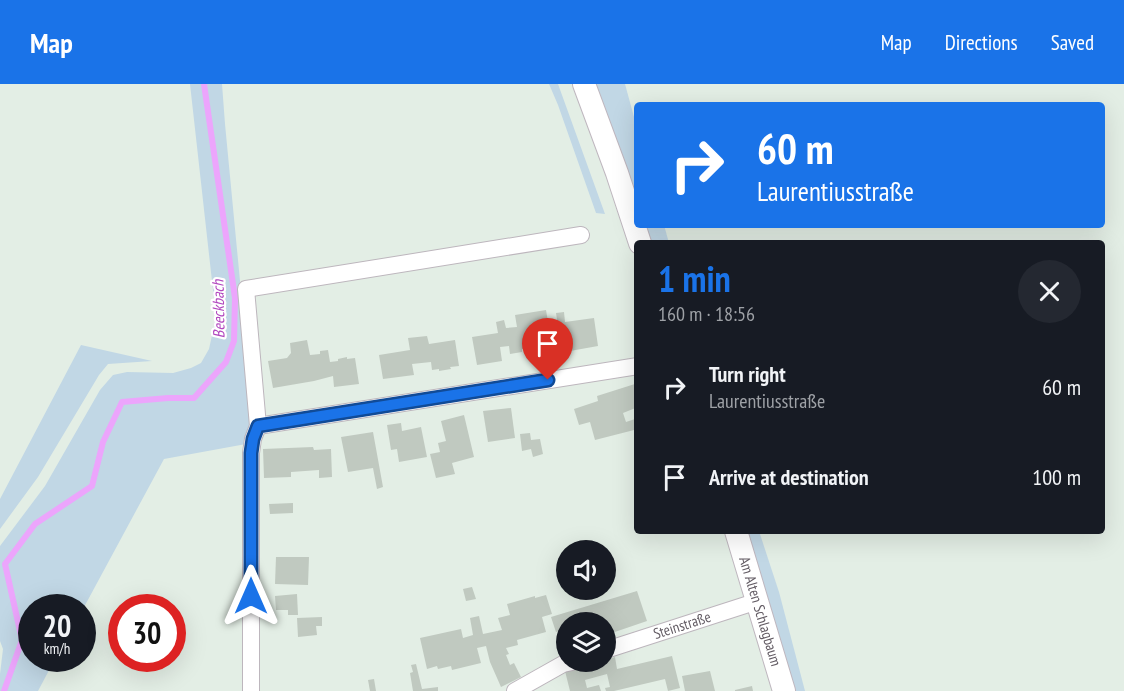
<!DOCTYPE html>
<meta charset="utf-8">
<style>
:root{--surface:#171b24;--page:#242831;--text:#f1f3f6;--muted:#9ea1a6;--accent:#1a73e8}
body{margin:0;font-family:"PT Sans Narrow",sans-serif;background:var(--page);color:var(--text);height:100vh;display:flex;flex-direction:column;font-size:22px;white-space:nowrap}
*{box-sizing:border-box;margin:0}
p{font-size:20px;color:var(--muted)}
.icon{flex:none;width:33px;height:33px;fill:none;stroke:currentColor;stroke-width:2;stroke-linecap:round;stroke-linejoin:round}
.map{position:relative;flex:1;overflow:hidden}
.drawer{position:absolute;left:634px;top:156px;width:471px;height:294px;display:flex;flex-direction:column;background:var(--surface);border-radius:6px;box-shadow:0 6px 24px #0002}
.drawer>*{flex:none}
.banner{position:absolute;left:634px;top:18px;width:471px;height:126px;border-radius:6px;box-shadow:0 6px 24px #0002;background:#1a73e8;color:#fff;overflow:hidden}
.fabs{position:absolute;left:556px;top:456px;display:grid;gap:12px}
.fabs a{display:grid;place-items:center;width:60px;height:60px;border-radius:50%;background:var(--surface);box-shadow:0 6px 24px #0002;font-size:30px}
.speed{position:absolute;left:18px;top:510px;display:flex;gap:12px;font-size:30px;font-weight:700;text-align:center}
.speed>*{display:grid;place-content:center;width:78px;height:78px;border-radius:50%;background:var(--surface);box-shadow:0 6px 24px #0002;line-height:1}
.speed small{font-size:15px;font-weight:400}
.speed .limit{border:9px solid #d22;background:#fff;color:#111}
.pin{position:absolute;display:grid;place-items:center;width:51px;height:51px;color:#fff;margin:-62px -26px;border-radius:50% 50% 50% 0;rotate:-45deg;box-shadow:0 0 6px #0007}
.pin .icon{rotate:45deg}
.me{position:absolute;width:66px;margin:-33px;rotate:0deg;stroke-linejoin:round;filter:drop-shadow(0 0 4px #0008)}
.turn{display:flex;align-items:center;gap:21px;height:126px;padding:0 24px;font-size:27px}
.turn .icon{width:78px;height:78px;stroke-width:2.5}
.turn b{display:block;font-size:42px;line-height:51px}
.round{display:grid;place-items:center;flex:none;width:63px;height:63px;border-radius:32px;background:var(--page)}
.headline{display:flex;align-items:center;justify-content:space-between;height:102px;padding:0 24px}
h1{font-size:36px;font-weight:800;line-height:45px;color:var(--accent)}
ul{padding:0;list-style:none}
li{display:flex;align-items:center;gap:18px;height:90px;padding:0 24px}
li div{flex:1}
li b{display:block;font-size:22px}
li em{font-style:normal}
header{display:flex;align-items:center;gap:36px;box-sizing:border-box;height:84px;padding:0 30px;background:var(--accent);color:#fff}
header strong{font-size:28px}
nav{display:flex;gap:33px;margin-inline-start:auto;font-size:21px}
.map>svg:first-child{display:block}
.green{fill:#c1d7e5}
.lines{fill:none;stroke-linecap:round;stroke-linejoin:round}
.stream{stroke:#eca5fc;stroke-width:6}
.building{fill:#c0c9c0}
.minor-casing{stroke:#bdb6bd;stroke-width:18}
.secondary-casing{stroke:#bfb7bf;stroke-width:24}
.minor{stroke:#fff;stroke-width:16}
.secondary{stroke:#fff;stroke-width:22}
.route-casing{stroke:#114b97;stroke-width:15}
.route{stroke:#1a73e8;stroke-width:10}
.labels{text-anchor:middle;stroke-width:4.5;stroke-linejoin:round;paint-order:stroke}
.street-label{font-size:15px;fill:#635c64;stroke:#fff}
.water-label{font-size:16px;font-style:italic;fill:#b248bf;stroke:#fff}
</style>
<header>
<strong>Map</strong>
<nav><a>Map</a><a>Directions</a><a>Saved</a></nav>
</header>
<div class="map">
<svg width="1124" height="607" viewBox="0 0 1124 607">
<rect width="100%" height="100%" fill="#e3eee5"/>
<g class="green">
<polygon points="190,0 222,0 225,40 251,312 250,336 246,360 164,375 83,525 82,524 32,524 32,574 55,575 38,607 0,607 0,590 3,565 0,557 0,462 45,402 100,306 113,291 127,288 173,289 191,284 201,279 209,265 216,233"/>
<polygon points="549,0 558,0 605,130 596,129 558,21"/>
<polygon points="596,0 625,0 637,44 637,115"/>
<polygon points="646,141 664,141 669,159 652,159"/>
<polygon points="81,261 152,277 108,280 99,291 38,393 0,445 0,415"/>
<polygon points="747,447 759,447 779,508 805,607 794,607"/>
</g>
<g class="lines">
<polyline class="stream" points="4,607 22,556 5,480 35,440 92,402 103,358 122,318 168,314 194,314 226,278 234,257 235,214 204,0"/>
</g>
<g class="building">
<polygon points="546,226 552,261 541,262 542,265 532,267 531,264 522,265 522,268 510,270 509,262 500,263 502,277 477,281 472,253 498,249 496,238 504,236 506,244 517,243 515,231"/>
<polygon points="564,228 565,238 594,234 598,262 570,267 568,253 560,255 556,229"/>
<polygon points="427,252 429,260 455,256 459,282 450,283 451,285 439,287 439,285 432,286 431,278 412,280 414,291 383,295 379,271 410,266 408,254"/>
<polygon points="307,256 310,271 320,270 320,267 328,266 330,278 338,277 338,275 347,273 347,275 355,274 359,300 334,303 333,292 314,297 273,304 268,277 287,274 291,269 290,259"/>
<polygon points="638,299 638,323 623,329 626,338 638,334 638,345 595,356 590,338 579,341 574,325 598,317 597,312"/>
<polygon points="511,324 515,354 488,358 483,327"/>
<polygon points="464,331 474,373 452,379 455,390 436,394 430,370 440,368 438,359 446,357 441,337"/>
<polygon points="401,339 402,347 421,343 427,373 399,378 397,365 391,366 387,341"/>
<polygon points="373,348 383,403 377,405 373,384 348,388 341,353"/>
<polygon points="530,349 531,356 540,355 543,370 533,373 531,365 522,367 520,350"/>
<polygon points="313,363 314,366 331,365 332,393 319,394 319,386 291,388 291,393 264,394 263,365"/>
<polygon points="293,419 293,429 270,430 269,420"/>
<polygon points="276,473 309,473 308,501 275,500"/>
<polygon points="472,503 476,515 466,517 463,505"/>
<polygon points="637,507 647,537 606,551 606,538 567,538 567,545 556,548 551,533"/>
<polygon points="297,510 298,531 288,531 288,526 276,526 275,512"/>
<polygon points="546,511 552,530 542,533 546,548 517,556 518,561 506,564 509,570 506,571 510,581 514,579 521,593 501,603 490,578 486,562 477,564 481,579 452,586 451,582 438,585 437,582 427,585 420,554 461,545 463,554 473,551 470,534 479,532 483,550 502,546 498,534 510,531 507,520 535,512 535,514"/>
<polygon points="322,533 322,542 316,542 317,551 298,553 297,534"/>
<polygon points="672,572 680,604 668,607 665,595 614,607 606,607 605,604 610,603 607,590 585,596 587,604 599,601 601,607 570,607 565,587 592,579 606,578 606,576 615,573 617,585"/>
<polygon points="416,580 422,605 438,603 438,607 413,607 410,589 413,588 411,581"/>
<polygon points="710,587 715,607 685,607 682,592"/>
<polygon points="374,595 376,607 370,607 368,596"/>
<polygon points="752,602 753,607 735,607 735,606"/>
</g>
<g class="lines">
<g class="minor-casing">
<g id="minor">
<polyline points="258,342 638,282"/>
<path id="s1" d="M606 566 758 517"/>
<polyline points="251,607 251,369 253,355 258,342 246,205 581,151"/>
<polyline points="515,607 563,580 572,578"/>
</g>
</g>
<g class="secondary-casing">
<g id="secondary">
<polyline points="584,0 617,89 640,159"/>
<path id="s2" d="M736 447 784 607"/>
</g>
</g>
<use href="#minor" class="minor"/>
<use href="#secondary" class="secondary"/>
</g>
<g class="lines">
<g class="route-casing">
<polyline id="route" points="251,512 251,369 253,355 258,342 548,296"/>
</g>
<use href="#route" class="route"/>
</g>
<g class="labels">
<g class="street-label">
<text dy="5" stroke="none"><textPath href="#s2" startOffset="84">Am Alten Schlagbaum</textPath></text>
<text dy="5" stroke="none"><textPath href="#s1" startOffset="80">Steinstraße</textPath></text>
</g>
<g class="water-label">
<text transform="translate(218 225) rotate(-91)" y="6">Beeckbach</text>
</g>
</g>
</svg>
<div class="fabs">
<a><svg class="icon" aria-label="sound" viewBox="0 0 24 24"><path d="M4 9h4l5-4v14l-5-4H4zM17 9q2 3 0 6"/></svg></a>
<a><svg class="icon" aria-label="layers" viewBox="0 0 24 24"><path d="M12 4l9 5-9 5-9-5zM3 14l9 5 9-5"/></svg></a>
</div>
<div class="speed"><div>20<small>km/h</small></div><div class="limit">30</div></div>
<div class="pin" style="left:548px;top:296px;background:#d93025"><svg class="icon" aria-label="arrive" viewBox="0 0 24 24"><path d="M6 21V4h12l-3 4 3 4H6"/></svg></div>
<svg class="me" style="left:251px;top:512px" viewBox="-20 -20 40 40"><path d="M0-17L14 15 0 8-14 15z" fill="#1a73e8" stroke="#fff" stroke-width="4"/></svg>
<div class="banner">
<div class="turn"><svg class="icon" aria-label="right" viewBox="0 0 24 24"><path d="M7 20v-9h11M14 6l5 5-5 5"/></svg><div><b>60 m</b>Laurentiusstraße</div></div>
</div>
<section class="drawer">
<div class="headline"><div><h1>1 min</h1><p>160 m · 18:56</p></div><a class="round"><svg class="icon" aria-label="close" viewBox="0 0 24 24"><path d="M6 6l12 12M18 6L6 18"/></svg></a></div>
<ul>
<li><svg class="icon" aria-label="right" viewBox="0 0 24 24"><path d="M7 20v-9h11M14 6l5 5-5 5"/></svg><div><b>Turn right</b><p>Laurentiusstraße</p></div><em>60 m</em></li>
<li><svg class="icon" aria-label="arrive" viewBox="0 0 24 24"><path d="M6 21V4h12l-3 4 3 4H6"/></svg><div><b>Arrive at destination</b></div><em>100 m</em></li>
</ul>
</section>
</div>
